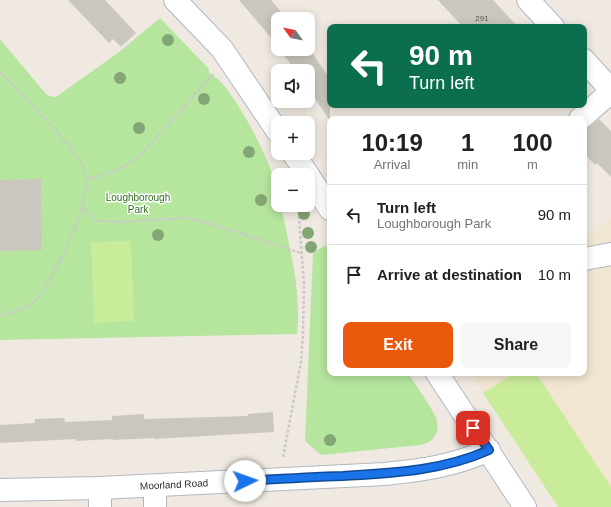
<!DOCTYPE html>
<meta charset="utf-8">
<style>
:root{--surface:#fff;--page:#f6f6f6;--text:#202124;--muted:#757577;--line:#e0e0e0;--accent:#ea580c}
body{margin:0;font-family:Arial,sans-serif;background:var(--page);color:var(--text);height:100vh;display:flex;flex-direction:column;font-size:15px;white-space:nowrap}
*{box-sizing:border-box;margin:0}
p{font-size:13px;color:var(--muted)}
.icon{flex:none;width:22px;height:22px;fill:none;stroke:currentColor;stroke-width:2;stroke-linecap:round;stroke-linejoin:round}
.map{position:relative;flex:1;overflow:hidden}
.details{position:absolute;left:327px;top:116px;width:260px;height:260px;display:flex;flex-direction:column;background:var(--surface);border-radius:8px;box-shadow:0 2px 10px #0003}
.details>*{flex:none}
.top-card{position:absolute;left:327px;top:24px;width:260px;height:84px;border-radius:8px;box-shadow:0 2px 10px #0003;background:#0b6e4f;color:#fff;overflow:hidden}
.needle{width:26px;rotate:303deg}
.controls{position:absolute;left:271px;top:12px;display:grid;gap:8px}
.controls a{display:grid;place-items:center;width:44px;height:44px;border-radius:8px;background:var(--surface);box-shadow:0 2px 10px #0003;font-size:20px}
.pin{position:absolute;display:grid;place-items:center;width:34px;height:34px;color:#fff;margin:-17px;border-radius:8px;box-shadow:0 2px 6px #0006}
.me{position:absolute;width:44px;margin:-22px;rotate:87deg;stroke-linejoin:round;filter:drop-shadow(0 0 3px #0008)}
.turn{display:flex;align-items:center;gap:14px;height:84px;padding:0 16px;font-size:18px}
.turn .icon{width:52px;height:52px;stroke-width:2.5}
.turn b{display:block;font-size:28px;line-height:34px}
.eta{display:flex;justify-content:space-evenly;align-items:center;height:68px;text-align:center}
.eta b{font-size:24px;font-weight:700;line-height:28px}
.action{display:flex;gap:8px;margin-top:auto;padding:8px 16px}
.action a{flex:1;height:46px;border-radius:8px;background:var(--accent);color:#fff;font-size:16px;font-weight:700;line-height:46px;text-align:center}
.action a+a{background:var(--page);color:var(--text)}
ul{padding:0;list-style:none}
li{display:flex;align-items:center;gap:12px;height:60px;padding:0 16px;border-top:1px solid var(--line)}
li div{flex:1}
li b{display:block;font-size:15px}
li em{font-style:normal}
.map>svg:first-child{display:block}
.education{fill:#f0e6d1}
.green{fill:#b6e59e}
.pitch{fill:#c9ec9a}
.building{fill:#cbc7bf}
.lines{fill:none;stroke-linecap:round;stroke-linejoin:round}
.minor-casing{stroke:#b4b7c1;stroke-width:24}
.path{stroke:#c9c9c9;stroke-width:2.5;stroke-dasharray:3 2;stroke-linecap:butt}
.minor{stroke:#fff;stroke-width:22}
.tree{fill:#84a574}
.route-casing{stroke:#114b97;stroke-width:10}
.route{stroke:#1a73e8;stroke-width:7}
.labels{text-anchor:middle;stroke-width:3;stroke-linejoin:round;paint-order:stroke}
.number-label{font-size:8px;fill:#555452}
.park-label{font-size:10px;fill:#2c6e1b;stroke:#fff}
.street-label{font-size:10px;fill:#2e2e2e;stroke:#fff}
</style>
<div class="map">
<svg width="611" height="507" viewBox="0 0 611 507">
<rect width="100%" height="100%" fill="#efe9e1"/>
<polygon class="education" points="611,217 611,507 558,507 470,373 584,373 584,240"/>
<g class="green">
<path d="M160 18 209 69V73C212 76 216 77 219 80 240 102 272 163 278 193 278 197 278 201 278 205H281C289 247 302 290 297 334L0 340V39L46 94 50 96 56 97 119 52Z"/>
<path d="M326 245 330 251V373H408C414 383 435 411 437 421 440 434 432 443 420 445L321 455 305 441 313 253Z"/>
</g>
<g class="pitch">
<polygon points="131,241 134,321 94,323 91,242"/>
<polygon points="515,373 536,373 611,487 611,507 558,507 483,393"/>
</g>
<g class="building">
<polygon points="68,0 105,0 136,33 121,47 113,39 109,43"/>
<polygon points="239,0 271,0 287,19 278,19 278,46"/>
<polygon points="438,0 493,0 518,27 463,27"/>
<polygon points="308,47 330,79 330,121 308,88 308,71 296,71 279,49 308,49"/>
<polygon points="599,119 611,131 611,177 597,163 595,165 584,153 584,131"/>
<polygon points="41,179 42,250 0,251 0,180"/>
<polygon points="273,412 274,432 155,439 155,438 113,440 113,439 76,441 76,439 0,443 0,425 35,423 35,419 64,418 65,422 112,420 112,416 144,414 144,419 248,416 248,414"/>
</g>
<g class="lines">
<g class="minor-casing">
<g id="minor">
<polyline points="175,0 222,49 278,132"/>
<polyline points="528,0 553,27"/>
<polyline points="584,60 611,90"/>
<polyline points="580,119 611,92"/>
<polyline points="293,153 308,175"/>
<polyline points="308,175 330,209"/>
<polyline points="584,259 611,254"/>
<polyline points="437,373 525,507"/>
<polyline points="155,486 155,507"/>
<polyline points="100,488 100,507"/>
<path d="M0 490 100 488 385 474C424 470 453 466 489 450"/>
</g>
</g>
<g class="path">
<path d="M0 72C12 83 23 96 34 107 48 123 78 152 85 172 94 198 52 287 31 304 22 310 10 313 0 316"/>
<path d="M87 179C108 175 124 168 141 155L214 73"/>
<polyline points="82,208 97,221 124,222 185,218 208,223 301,253"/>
<polyline points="283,457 301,362 303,334 304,284 298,205"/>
</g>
<use href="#minor" class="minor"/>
</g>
<g class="tree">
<circle cx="168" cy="40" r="6"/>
<circle cx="120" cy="78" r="6"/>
<circle cx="204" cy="99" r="6"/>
<circle cx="139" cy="128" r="6"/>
<circle cx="249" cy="152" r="6"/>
<circle cx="261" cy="200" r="6"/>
<circle cx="304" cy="214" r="6"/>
<circle cx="308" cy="233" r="6"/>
<circle cx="158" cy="235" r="6"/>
<circle cx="311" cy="247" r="6"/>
<circle cx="330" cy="440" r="6"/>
</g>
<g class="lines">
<g class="route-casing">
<path id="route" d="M245 481C278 479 310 477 343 476 393 473 442 471 489 450L473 428"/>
</g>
<use href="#route" class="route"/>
</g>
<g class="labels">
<g class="number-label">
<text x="482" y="21">291</text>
</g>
<g class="park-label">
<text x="138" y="201">Loughborough<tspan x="138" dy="12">Park</tspan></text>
</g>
<g class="street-label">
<text transform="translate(174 484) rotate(-3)" y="4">Moorland Road</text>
</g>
</g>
</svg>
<div class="controls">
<a><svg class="needle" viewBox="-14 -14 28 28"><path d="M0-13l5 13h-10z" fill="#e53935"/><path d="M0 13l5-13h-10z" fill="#757577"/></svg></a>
<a><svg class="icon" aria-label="sound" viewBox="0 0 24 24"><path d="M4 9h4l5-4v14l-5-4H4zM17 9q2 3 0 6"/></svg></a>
<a>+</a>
<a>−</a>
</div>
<div class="pin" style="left:473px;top:428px;background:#d93025"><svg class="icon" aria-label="arrive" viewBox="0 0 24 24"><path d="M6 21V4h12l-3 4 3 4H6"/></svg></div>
<svg class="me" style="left:245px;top:481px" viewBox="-20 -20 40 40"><circle r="19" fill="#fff"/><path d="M0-13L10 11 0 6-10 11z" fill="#1a73e8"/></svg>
<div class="top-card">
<div class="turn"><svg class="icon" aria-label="left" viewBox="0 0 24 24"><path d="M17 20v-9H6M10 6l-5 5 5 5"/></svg><div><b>90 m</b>Turn left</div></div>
</div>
<section class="details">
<div class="eta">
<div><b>10:19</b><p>Arrival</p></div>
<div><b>1</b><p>min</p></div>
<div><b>100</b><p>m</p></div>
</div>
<ul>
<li><svg class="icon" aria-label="left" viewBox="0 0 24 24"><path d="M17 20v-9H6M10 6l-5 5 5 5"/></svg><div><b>Turn left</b><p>Loughborough Park</p></div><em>90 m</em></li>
<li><svg class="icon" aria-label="arrive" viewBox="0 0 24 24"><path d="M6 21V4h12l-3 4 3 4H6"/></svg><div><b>Arrive at destination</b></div><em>10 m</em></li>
</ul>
<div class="action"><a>Exit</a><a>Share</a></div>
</section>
</div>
